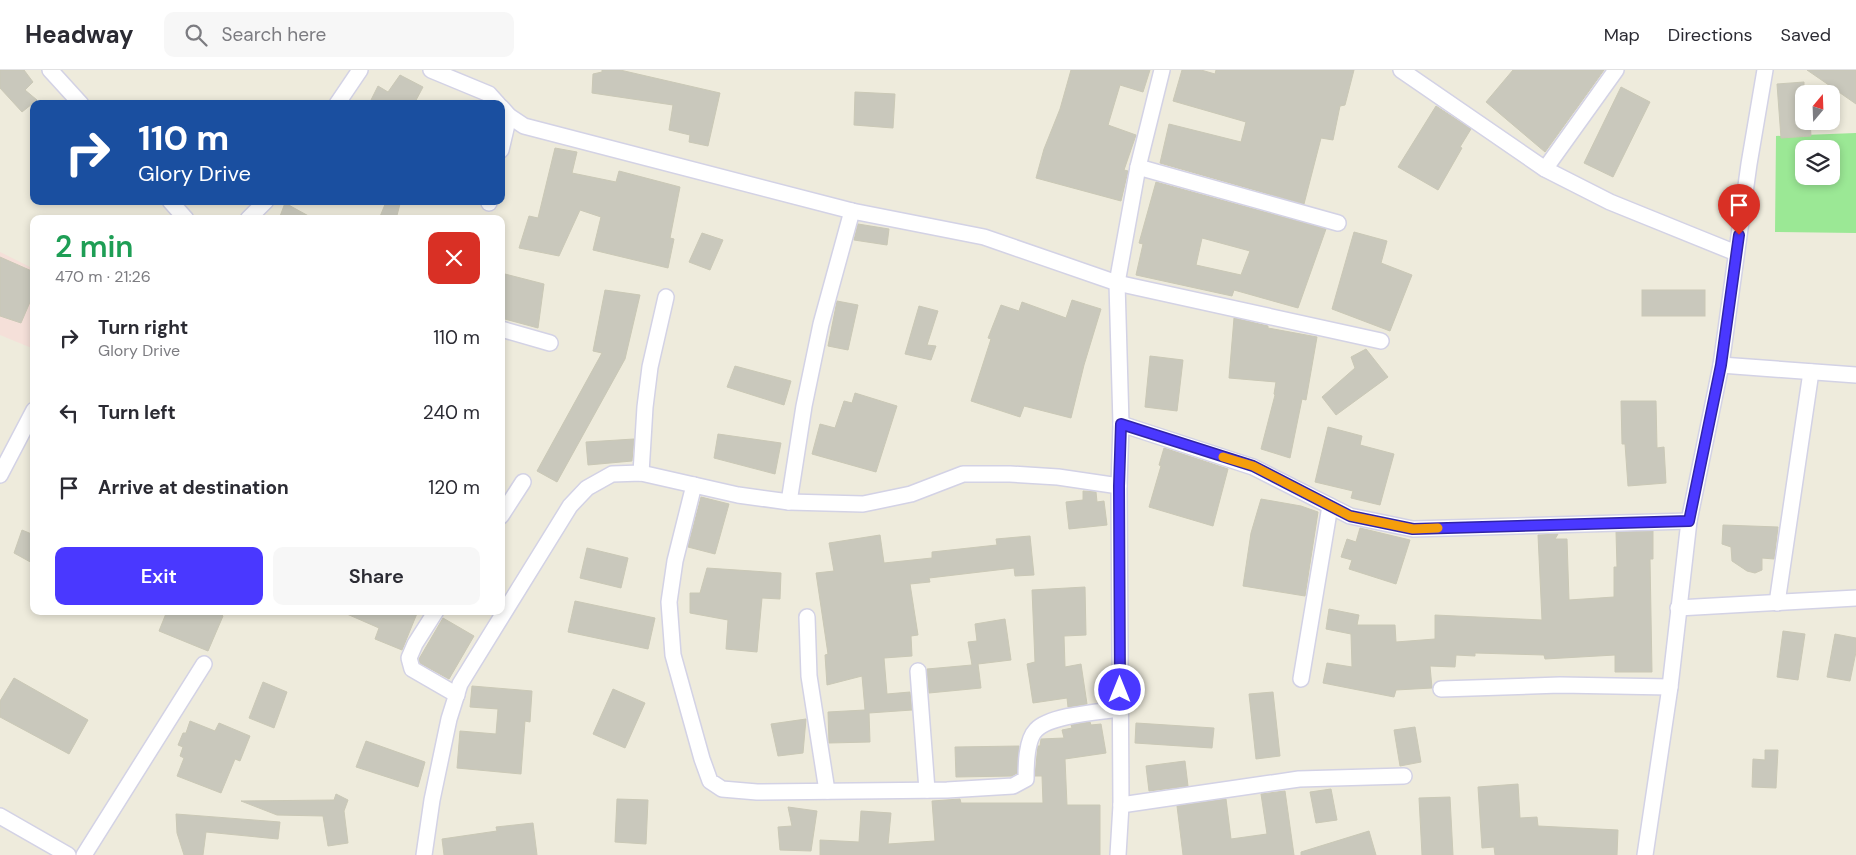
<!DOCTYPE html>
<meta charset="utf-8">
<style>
:root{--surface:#fff;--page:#f7f7f7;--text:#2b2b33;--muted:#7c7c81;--line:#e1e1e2;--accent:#4a38ff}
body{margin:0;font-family:"DM Sans",sans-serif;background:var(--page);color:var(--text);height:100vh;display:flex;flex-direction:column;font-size:19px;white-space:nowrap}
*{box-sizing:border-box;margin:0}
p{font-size:16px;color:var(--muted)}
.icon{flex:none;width:28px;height:28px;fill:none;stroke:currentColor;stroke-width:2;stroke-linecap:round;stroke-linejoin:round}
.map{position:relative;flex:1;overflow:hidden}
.drawer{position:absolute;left:30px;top:145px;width:475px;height:400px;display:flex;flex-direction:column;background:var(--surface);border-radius:10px;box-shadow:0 2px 8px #0003}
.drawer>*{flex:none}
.banner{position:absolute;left:30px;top:30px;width:475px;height:105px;border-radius:10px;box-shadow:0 2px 8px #0003;background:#1a4fa0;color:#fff;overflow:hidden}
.needle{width:32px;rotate:19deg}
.tools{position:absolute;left:1795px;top:15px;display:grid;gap:10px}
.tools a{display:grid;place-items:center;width:45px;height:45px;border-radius:10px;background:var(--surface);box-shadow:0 2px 8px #0003;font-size:25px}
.pin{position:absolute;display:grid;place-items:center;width:42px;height:42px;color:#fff;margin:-51px -21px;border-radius:50% 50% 50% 0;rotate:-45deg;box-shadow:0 0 5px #0007}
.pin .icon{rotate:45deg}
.me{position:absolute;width:55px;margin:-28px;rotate:0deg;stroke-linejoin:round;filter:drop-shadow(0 0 4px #0008)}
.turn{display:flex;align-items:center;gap:18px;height:105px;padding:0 25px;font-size:22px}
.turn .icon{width:65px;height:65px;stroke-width:2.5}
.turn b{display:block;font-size:35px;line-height:42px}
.round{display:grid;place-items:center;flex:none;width:52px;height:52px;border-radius:10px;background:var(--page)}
.overview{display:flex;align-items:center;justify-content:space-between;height:85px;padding:0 25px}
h1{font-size:30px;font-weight:600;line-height:38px;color:#1e9e55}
.cta{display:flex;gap:10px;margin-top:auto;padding:10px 25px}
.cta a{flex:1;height:58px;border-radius:10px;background:var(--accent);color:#fff;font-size:20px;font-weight:600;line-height:58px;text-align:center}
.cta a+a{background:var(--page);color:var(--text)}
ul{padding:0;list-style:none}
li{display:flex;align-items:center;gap:15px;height:75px;padding:0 25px}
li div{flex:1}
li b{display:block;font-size:19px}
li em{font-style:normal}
header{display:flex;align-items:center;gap:30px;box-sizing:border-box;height:70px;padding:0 25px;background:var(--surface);border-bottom:1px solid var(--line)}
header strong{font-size:24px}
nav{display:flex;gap:28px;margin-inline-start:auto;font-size:18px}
.search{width:350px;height:45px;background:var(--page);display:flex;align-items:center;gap:12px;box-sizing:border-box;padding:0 18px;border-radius:10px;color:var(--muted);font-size:19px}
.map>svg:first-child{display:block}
.medical{fill:#f5e0d9}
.green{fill:#9be895;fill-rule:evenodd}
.building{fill:#c9c8bc;stroke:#cac8b6;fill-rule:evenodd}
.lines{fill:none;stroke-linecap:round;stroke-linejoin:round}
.minor-casing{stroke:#d3d2e5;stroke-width:18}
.minor{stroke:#fff;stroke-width:15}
.route-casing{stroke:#3024a6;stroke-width:12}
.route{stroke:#4a38ff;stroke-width:9}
.slow{stroke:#f59e0b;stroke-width:9}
</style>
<header>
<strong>Headway</strong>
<div class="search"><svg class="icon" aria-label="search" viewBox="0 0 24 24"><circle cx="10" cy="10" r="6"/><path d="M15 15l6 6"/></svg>Search here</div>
<nav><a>Map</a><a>Directions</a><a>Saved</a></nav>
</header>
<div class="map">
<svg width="1856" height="785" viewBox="0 0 1856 785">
<rect width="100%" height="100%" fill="#eeebdc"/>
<polygon class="medical" points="0,182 34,199 34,279 0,265"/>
<path class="green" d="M1856 63V163L1775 162 1776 66ZM1804 79H1831V106H1804Z"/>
<g class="building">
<polygon points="0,0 24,0 33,12 25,20 37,30 22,42 0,18"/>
<polygon points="602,0 620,0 720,23 708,76 689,72 690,65 669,60 673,35 592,23 593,4 602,2"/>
<polygon points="1071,0 1150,0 1143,22 1120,15 1108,55 1136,65 1124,100 1128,101 1121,131 1036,108 1044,79 1060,39"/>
<polygon points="1182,0 1201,0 1215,4 1216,0 1354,0 1345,35 1340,36 1333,70 1321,68 1304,134 1160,93 1169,54 1241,72 1246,52 1173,31"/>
<polygon points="1513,0 1604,0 1545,82 1486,32"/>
<polygon points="1807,0 1856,0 1856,34 1823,11"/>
<polygon points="400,5 423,17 414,34 369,34 378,16 388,22"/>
<polygon points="1804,12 1804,51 1810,51 1811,66 1781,68 1777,14"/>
<polygon points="1621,17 1650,32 1613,107 1584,93"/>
<polygon points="855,22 895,24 893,58 854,55"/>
<polygon points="1436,36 1471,59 1460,77 1462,78 1438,120 1398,97"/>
<polygon points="555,78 577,82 572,103 616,112 619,101 680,117 670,168 674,169 668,198 593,180 601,147 580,140 559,186 519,178 529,146 538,148"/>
<path d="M1156 112 1326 159 1298 238 1234 220 1232 226 1136 205 1143 174 1139 173ZM1202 168 1250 181 1241 205 1196 195Z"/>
<polygon points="386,132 400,134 396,149 379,149"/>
<polygon points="285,133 314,149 279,149"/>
<polygon points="858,154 889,159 887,175 854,170"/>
<polygon points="1354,162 1387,171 1381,193 1412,205 1390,261 1332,239"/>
<polygon points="702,163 723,170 710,200 689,192"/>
<polygon points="0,187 34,202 34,234 30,232 21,253 0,246"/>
<polygon points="501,203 544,214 538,258 501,248"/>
<polygon points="605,220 640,225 625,289 557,412 537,401 602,283 593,281"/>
<rect x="1642" y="220" width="63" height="26"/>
<polygon points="1072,230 1101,239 1084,295 1071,348 1024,336 1020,347 971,331 991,269 988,268 1001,235 1019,241 1022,232 1066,248"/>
<polygon points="837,231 858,235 848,280 828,276"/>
<polygon points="919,236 938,241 927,275 936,276 931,290 905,284"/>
<polygon points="1234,248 1268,256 1268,258 1317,267 1306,330 1302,329 1290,388 1261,379 1275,325 1274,324 1276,312 1229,308"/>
<polygon points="1366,279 1388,307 1336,345 1322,327 1355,298 1351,287"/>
<polygon points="1150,286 1183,290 1177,341 1145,337"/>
<polygon points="735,296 791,311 784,335 727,317"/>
<polygon points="855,323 897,336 876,402 812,384 820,354 835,358 844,331 852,333"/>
<polygon points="1621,331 1656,331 1657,378 1664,377 1666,413 1628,416 1625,374 1622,374"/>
<polygon points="1328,357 1362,366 1360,375 1394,384 1380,435 1351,428 1353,421 1315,412"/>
<polygon points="718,364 781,373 775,404 714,388"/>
<polygon points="634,369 632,391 588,395 586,372"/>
<polygon points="1164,378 1228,399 1213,456 1149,437 1161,396 1159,395"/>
<polygon points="1083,421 1096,422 1097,432 1104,431 1107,455 1069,459 1066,432 1083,430"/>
<polygon points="701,427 729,434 715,484 688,477"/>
<polygon points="1261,429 1301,436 1318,442 1305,526 1243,516 1251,463"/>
<polygon points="1723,455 1778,457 1774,489 1762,488 1762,500 1755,503 1747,501 1732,491 1731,477 1722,474"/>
<polygon points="1360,458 1410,470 1396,514 1349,499 1352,490 1341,487 1347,469 1356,472"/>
<polygon points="22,460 34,465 34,494 14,483"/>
<polygon points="1653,461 1653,489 1650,489 1652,602 1615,602 1615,585 1545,589 1544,585 1475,583 1475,586 1456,585 1455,597 1430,596 1432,618 1396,620 1394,627 1323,613 1327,593 1352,597 1351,564 1326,559 1329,539 1359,545 1357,555 1395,555 1396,572 1435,569 1435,545 1542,550 1538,465 1558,464 1555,469 1567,469 1569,530 1614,527 1614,497 1617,497 1616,462"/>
<polygon points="880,465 884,493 932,488 932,482 997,475 996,469 1030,466 1034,505 1015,506 1014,498 929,508 930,512 910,514 918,565 911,566 912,586 884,588 887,624 910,622 912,640 869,643 870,672 829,673 828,642 865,640 862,606 827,615 825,585 828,584 816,503 834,501 829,473"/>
<polygon points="587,478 628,488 621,518 580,508"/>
<polygon points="707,498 781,503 780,529 762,528 757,582 726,579 728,550 690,543 690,523 700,523"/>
<polygon points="1085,517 1086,565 1064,566 1065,597 1081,594 1087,634 1068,637 1067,628 1033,633 1027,594 1035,592 1032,520"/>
<polygon points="575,531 655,548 648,579 568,562"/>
<polygon points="167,541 217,541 223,546 208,581 159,561"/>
<polygon points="340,541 418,541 402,580 375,569 379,558"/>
<polygon points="443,548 474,566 449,609 420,593 419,589"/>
<polygon points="1005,549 1011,590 978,594 981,618 929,623 927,599 972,595 968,572 977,571 975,554"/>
<polygon points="1783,561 1805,564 1798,610 1777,607"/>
<polygon points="1835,564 1856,568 1856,582 1850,611 1827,607"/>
<polygon points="14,608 88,650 69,684 0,647 0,631"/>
<polygon points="263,612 287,622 274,658 249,648"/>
<polygon points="472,616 532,621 530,652 525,651 521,704 457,698 460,661 496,664 498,639 470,637"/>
<polygon points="613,619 645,633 625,678 593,664"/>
<polygon points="1273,622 1280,686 1256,689 1249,624"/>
<polygon points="806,649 803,683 778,686 771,654"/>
<polygon points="190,651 215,661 219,653 250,666 240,691 235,689 221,723 177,706 184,688 180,686 183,677 178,675 183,663 186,663"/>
<polygon points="1090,652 1091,655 1101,654 1106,683 1065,689 1067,735 1100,735 1100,785 820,785 820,770 859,772 861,741 891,743 888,774 935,771 932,731 960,729 961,733 1043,733 1042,706 1035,706 1037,685 1038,676 1040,676 1041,669 1064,668 1062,660 1072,658 1071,655"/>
<polygon points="1136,653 1214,658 1212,678 1135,673"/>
<polygon points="1415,657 1421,692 1400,696 1394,660"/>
<polygon points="366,671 425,692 418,717 356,697"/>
<polygon points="1019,676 1017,703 1012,706 956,707 955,677"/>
<polygon points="1765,680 1778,680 1776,718 1752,717 1753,689 1765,690"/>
<polygon points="1185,691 1188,716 1149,721 1146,696"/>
<polygon points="1518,714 1520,748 1537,747 1538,756 1618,760 1617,785 1495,785 1494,777 1482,778 1478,717"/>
<polygon points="1331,719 1337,750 1316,753 1310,722"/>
<polygon points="1285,721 1294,785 1183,785 1177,736 1226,729 1231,769 1267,764 1261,724"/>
<polygon points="336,724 348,730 344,741 348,773 328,776 323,746 277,745 241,731 334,730"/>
<polygon points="1450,727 1453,785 1422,785 1419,728"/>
<polygon points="617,729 648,730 646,774 615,772"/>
<polygon points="788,737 817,741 811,781 780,780 778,757 792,756"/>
<polygon points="176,744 280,752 278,769 206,762 203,785 184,785 177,763"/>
<polygon points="533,753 537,785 444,785 442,769 497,761 496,757"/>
<polygon points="1369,761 1376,785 1301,785 1301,782"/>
</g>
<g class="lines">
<g class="minor-casing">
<g id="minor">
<polyline points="50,0 81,34"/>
<polyline points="431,0 489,24 498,34"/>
<polyline points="1401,0 1545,99 1610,132 1736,183"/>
<polyline points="337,34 360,0"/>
<polyline points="501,37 509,46 524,56 852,141 984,167 1117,213 1381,271"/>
<polyline points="501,80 509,46"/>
<polyline points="1138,97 1338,153"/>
<polyline points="1545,99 1616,0"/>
<polyline points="170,131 186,149"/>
<polyline points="489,133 489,131"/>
<polyline points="248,149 266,131"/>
<polyline points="501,259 550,273"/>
<polyline points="1721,295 1856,305"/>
<polyline points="1121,354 1253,397 1350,446 1413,459 1689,451"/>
<polyline points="641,403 645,337 650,297 666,227"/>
<polyline points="0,405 34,340"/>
<path d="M694 415 675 491 669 532 673 585 702 689 710 711 722 719 757 722 947 720 1013 716 1026 709C1026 696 1026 670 1036 660 1050 645 1099 642 1120 639"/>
<polyline points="789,432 804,336 821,254 852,141"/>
<polyline points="501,446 523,412"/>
<polyline points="1777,533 1811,302"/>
<polyline points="1678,538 1856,528"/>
<polyline points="436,541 415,574 409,588 412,599 457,625"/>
<polyline points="807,547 809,606 827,721"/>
<polyline points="918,601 927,720"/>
<polyline points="1301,609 1330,436"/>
<polyline points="1441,619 1560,615 1670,617"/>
<polyline points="1121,735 1299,709 1404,706"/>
<polyline points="0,746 68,785"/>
<polyline points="84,785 204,594"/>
<polyline points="424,785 432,730 449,649 460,614 570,436 587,418 612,404 641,403 738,425 789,432 863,434 911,424 963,404 1010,404 1058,407 1119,416"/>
<polyline points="1118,785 1121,735 1119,416 1121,354 1117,213 1138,97 1162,0"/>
<polyline points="1645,785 1670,617 1689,451 1721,295 1749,94 1765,0"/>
</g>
</g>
<use href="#minor" class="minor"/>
</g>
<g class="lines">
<g class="route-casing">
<polyline id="route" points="1120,620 1119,416 1121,354 1253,396 1350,446 1413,459 1689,451 1721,295 1739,165"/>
</g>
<use href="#route" class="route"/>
<polyline class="slow" points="1223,387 1253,396 1350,446 1413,459 1438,458"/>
</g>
</svg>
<div class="tools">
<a><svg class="needle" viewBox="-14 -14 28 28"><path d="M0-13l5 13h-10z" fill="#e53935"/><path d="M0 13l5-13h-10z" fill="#7c7c81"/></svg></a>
<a><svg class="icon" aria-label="layers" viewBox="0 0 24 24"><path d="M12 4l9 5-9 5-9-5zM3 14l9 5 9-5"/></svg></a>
</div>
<div class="pin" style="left:1739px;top:165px;background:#d93025"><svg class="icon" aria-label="arrive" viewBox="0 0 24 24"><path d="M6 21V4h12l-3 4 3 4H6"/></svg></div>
<svg class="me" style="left:1120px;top:620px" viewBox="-20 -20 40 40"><circle r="17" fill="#4a38ff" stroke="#fff" stroke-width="3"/><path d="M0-11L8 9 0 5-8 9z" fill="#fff"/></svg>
<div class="banner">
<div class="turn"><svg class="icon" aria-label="right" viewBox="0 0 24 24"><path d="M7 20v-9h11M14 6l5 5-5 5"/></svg><div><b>110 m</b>Glory Drive</div></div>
</div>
<section class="drawer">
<div class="overview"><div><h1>2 min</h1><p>470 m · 21:26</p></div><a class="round" style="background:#d93025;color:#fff"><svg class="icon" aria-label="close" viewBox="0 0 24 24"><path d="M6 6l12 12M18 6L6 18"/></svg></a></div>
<ul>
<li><svg class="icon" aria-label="right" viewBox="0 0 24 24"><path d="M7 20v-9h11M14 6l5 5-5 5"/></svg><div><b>Turn right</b><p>Glory Drive</p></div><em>110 m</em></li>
<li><svg class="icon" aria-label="left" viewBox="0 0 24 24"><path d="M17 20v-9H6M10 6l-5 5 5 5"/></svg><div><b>Turn left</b></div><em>240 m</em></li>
<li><svg class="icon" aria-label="arrive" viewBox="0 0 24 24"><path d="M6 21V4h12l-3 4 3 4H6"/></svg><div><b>Arrive at destination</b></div><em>120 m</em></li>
</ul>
<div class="cta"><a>Exit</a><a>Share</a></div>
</section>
</div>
